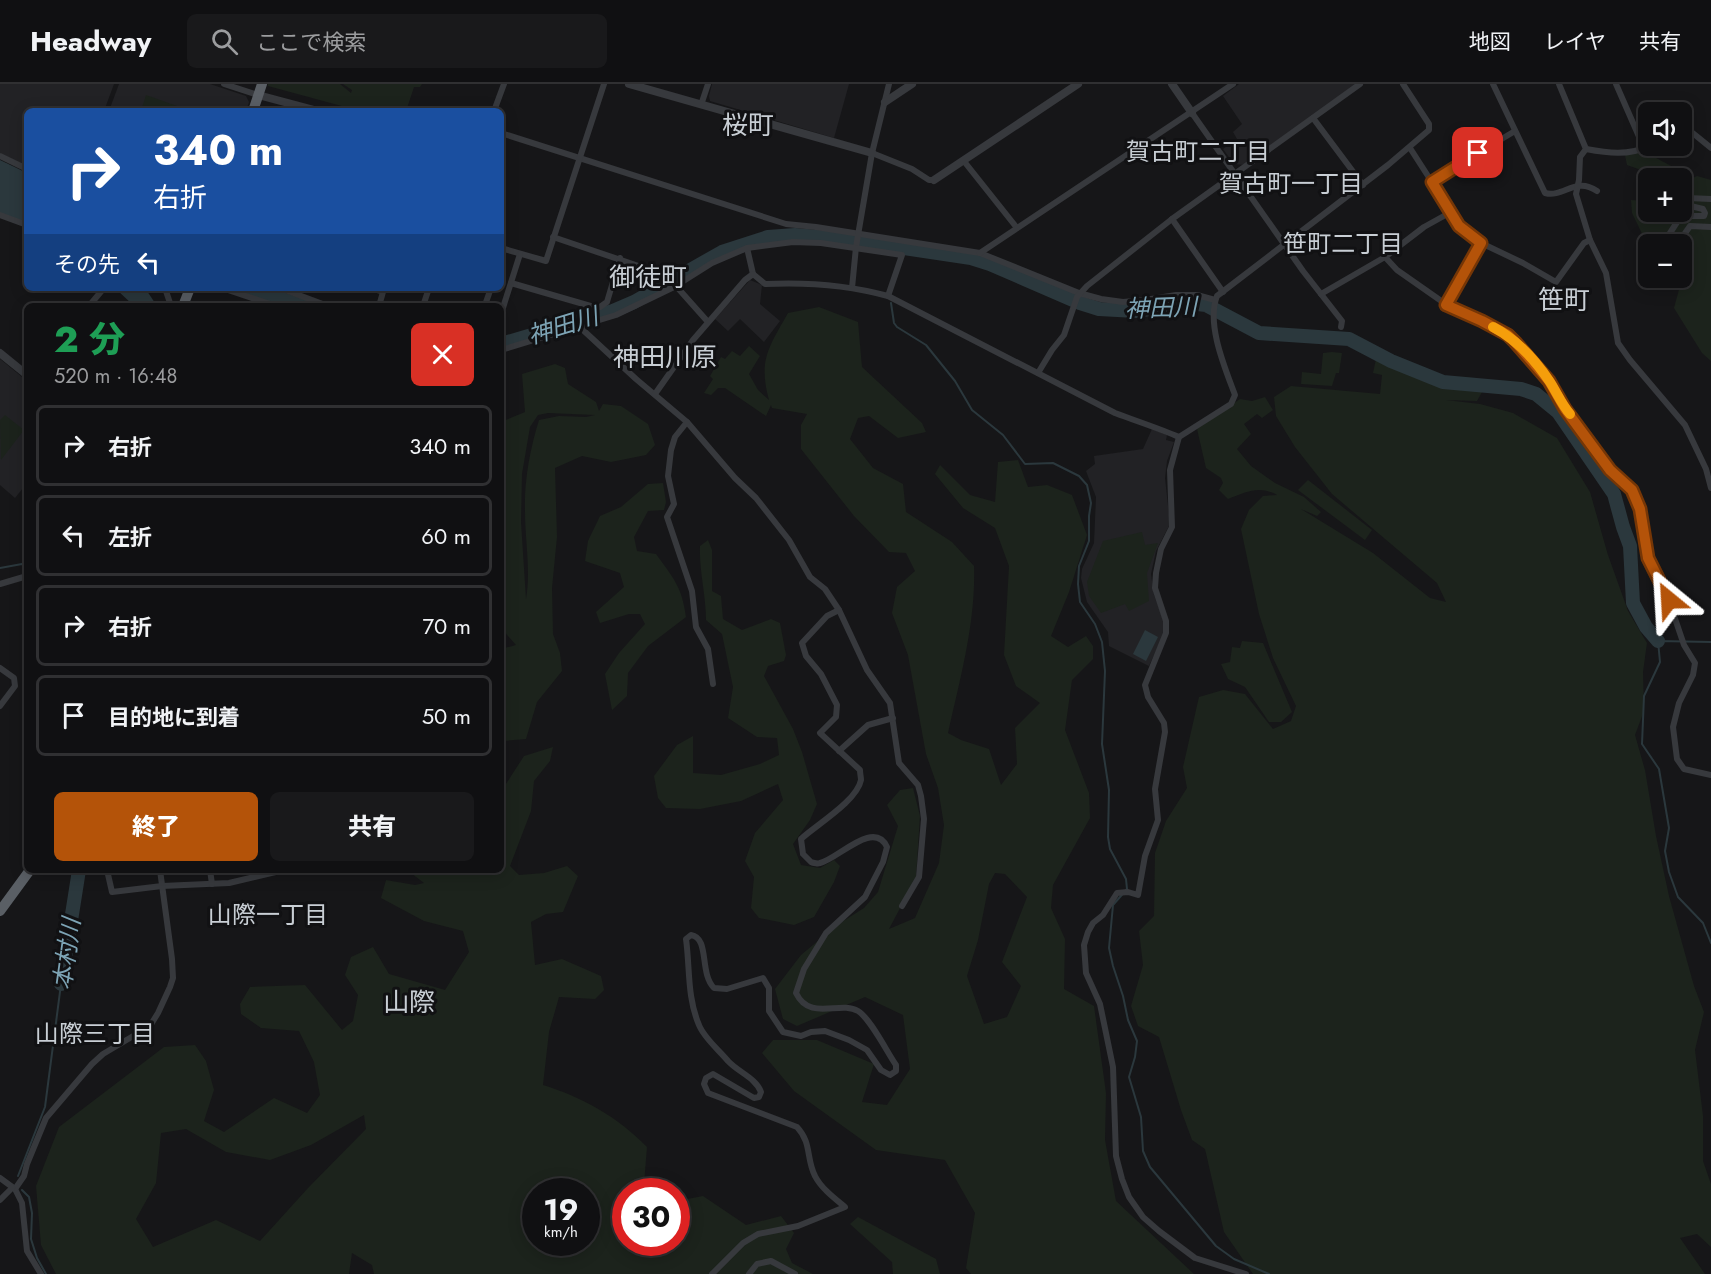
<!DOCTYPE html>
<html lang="ja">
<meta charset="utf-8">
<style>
:root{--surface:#101012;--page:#19191b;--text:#f1f3f6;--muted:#9c9d9f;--line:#303032;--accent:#b45309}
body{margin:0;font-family:Jost,"Noto Sans JP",sans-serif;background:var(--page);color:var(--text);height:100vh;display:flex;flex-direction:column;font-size:22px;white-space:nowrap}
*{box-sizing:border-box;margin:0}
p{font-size:20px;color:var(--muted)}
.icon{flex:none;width:33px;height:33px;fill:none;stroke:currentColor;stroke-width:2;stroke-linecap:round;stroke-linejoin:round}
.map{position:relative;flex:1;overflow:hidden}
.side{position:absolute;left:24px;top:219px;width:480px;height:570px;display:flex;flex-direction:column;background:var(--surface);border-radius:9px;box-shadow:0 3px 15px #0003,0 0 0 2px var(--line)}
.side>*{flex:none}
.hud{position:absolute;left:24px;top:24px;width:480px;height:183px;border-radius:9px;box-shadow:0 3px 15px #0003,0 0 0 2px var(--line);background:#1a4fa0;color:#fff;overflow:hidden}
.fabs{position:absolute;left:1638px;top:18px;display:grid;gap:12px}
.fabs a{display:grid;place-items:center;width:54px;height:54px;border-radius:9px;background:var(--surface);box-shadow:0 3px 15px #0003,0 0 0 2px var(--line);font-size:30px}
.speed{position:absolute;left:522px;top:1094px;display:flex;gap:12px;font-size:30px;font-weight:700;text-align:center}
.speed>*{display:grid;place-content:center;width:78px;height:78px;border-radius:50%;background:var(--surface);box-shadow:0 3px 15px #0003,0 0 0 2px var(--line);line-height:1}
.speed small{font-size:15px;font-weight:400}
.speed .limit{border:9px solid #d22;background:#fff;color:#111}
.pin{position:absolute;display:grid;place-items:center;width:51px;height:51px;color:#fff;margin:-26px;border-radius:12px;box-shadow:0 3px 9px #0006}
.me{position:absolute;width:66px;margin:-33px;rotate:333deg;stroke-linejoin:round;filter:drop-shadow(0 0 4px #0008)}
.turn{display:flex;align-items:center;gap:21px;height:126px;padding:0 30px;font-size:27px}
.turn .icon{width:78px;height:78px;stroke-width:2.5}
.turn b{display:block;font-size:42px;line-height:51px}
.then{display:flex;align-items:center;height:57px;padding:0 30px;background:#0003;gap:12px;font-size:22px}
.round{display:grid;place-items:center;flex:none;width:63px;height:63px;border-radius:9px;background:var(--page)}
.overview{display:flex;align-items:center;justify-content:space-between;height:102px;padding:0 30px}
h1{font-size:36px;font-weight:800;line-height:45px;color:#1e9e55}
.button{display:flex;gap:12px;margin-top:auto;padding:12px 30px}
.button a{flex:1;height:69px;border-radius:9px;background:var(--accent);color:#fff;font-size:24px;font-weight:800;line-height:69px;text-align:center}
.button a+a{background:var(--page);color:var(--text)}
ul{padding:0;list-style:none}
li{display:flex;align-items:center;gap:18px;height:81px;margin:0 12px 9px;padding:0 18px;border:3px solid var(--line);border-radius:9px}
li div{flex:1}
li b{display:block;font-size:22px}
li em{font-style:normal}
header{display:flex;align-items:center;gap:36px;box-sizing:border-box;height:84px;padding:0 30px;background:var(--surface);border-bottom:2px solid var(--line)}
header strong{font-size:28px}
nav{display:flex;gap:33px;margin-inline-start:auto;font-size:21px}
.search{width:420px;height:54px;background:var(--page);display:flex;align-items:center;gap:15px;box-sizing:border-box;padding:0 21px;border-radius:9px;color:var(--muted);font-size:22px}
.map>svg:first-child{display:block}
.built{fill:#222225}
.green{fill:#1c231c;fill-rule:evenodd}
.water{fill:#2b383d}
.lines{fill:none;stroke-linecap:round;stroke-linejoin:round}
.stream{stroke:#2b383d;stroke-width:2}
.river{stroke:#2b383d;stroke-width:14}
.minor{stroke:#37393d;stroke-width:6}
.tertiary{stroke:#37393d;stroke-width:8}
.trunk{stroke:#5a5f65;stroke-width:10}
.route-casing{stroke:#753606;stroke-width:15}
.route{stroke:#b45309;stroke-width:10}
.slow{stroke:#f59e0b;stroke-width:10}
.labels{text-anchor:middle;stroke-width:6;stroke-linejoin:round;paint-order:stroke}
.neighbourhood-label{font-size:24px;fill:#c8ced4;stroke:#111113}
.water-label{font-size:24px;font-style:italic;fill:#7da4b5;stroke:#111113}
.quarter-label{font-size:26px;fill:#c8ced4;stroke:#111113}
</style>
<header>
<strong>Headway</strong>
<div class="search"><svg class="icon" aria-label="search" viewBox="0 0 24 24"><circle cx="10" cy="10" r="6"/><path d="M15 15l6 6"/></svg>ここで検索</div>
<nav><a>地図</a><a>レイヤ</a><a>共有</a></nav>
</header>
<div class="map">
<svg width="1711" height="1190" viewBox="0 0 1711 1190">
<rect width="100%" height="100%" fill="#161618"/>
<g class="built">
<polygon points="0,0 114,0 104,27 27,27 27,82 0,69"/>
<polygon points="119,0 210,0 246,12 249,18 246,27 109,27"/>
<polygon points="712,0 849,0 834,54 710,17 709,12"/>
<polygon points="1239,0 1356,0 1244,81 1234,80 1223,65 1237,55 1233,48 1242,40 1223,12"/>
<polygon points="750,196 762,201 760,220 780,237 764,258 740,235 728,247 715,235"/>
<polygon points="0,275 27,297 27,399 15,414 0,401"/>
<polygon points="1152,345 1167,351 1166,356 1174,358 1167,377 1165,394 1170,440 1156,467 1151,490 1154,511 1164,537 1164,550 1149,582 1109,562 1108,548 1087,518 1081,494 1082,485 1094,459 1096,413 1086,387 1095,380 1094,372 1143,365"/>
</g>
<g class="green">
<polygon points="268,0 340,0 351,9 352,6 343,0 422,0 420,3 414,3 406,27 360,27 268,2"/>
<polygon points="146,11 191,27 141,27"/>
<polygon points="1643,67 1675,84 1689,96 1697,92 1711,96 1711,277 1702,269 1674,224 1680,202 1677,194 1682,194 1682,160 1648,162 1632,129 1631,116 1648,117 1648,128 1682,128 1682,94 1656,94 1641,86 1627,81 1625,71"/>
<path d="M819 223 858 238 862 283 922 339 926 348 898 354 869 332 858 334 850 355 873 384 903 400 906 428 952 458 974 482C976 538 960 595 948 649L961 656 989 665 1001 701 1017 680 1015 644 1040 619 1016 602 1004 571 1009 482 995 444 963 424 935 390 940 381 970 411 995 418 998 378 1018 376 1028 403 1047 401 1072 411 1087 451 1069 508 1051 552 1068 563 1086 552 1093 562V575L1072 596 1065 646 1089 709 1090 734 1053 801 1051 824 1065 855 1064 905 1094 922 1106 1009 1105 1056 1116 1117 1194 1190H971L966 1184 975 1129 945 1076 876 1066 794 1007 762 969 773 956H817L874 980 862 1018 887 1021 910 985 903 931 865 913 797 942 783 935 775 905 801 871 837 841 864 824 878 808 898 742 887 721 900 706 913 704 920 732 916 794 889 845 915 834 939 779 944 741 938 704 926 670 908 571 892 529 897 503 915 487 906 469 889 468 854 432 801 365V341L807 330 772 324 771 321 766 332 725 304H718L711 311 704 309 713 295 710 292 721 273 725 275 732 267 740 272 749 262 760 272 749 290 758 306 769 316C758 276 769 263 788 229ZM995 789 1005 790 1027 813 1002 878 1021 902 1007 933 984 940 967 892 978 856 989 800Z"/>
<polygon points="1332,268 1342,269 1339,289 1336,289 1332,302 1301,300 1302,288 1321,290 1323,269"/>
<path d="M1376 275 1427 298 1482 308 1477 317 1446 316 1480 320 1513 329 1557 354 1590 408 1608 471 1628 527 1647 559 1643 588 1644 627 1635 651 1645 686 1656 752 1669 812 1694 902 1704 928 1695 966 1703 1032V1077L1711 1100V1163L1697 1150 1680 1154 1705 1190H1253L1224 1148 1205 1065 1192 1056 1181 1026 1159 953 1138 942 1131 922 1143 881 1139 847 1154 832 1155 769 1166 737 1187 704 1183 683 1199 613 1223 606 1245 610 1273 645 1291 637 1296 622 1273 574 1259 530 1241 445 1249 426 1263 412 1277 411C1259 401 1246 408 1228 415L1219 406 1223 399 1221 394 1206 384 1197 345 1240 315 1252 317 1265 313 1273 326 1262 334 1257 330 1244 340 1251 350 1237 365 1251 382 1275 399 1304 413 1321 428 1317 432 1301 425 1373 469 1430 514 1446 518 1437 499 1332 410 1295 363 1276 332 1274 313 1291 302 1380 310 1382 291 1373 289Z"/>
<path d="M555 280 565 284 568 300 596 318 599 327 603 320 621 322 648 340 655 361 646 371 611 378 582 372 555 384 557 453 552 504 553 550 560 569 562 587 537 618 526 655 503 657 501 623 504 602 501 601V565L516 561 501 544V338L525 328 522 290ZM548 329 595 331 586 333 559 332 539 336C530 365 524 397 525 428 525 456 531 487 526 515L521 438 522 390 530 343 538 331Z"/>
<polygon points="5,331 24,346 1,376 0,336"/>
<polygon points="1308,396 1372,446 1365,456 1298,406"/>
<path d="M663 399 666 418 664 426 648 427 634 453 637 467 656 470C673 494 682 502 686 533L648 562 628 589 627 612 612 626 605 590 619 569 645 540 640 530H629L600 539 596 528 624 503 620 489 585 477 588 457 600 432 621 423 648 400Z"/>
<polygon points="1142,448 1145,461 1158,459 1147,489 1149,517 1129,527 1125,520 1101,529 1089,512 1087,498 1103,457"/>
<path d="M708 456 712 466V507L721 512 723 535 742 546 771 535 780 539 786 571 784 577 768 582 764 592 793 645 802 668 817 720 810 736 793 760 801 781 820 784 834 776 840 782 834 798 814 833 794 841 759 834 751 824 754 793 745 777 755 749 783 716 778 700 741 717 700 725 666 724 658 714 654 692 677 661 693 652V689L721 691 760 680 779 671 777 654 757 653 728 634 733 603 722 550 706 536C706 511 699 487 700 462Z"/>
<polygon points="1242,557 1263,559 1292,628 1281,638 1269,638 1245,603 1228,595 1221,580 1230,578 1232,563 1240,564"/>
<path d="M553 663 550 677 534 697 531 727 510 782 519 791 544 789 567 782 578 792 563 828 546 830 531 838 535 881 562 875 601 892 604 906 595 915 559 913 549 948 543 1001C582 1013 618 1033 647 1063L644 1100 648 1107H626V1158H676L677 1117 703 1112 746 1141 781 1132 794 1149 786 1165 792 1179 813 1190H374L372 1181 352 1169 349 1190H56L41 1161 36 1102 59 1043 164 963 195 961 206 977 214 1006 204 1037 224 1048 274 1014 307 1029 320 1011 314 978 299 947 261 944 241 930 240 920 250 903 305 901 342 946 353 937 358 911 345 891 351 873 373 863 389 890 445 906 469 868 463 847 424 837 381 814 386 796 415 801 424 799 407 786H501V724L504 703 524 672ZM364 1031 366 1045 308 1104 260 1157 216 1136 153 1163 136 1135 156 1099 161 1049 186 1045 226 1068 270 1076 311 1061ZM536 1107H586V1158H536Z"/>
<polygon points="858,1133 936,1175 940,1190 893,1190 892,1178 850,1140"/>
</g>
<g class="water">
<polygon points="0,76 27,89 27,140 0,129"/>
<polygon points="115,204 145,204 157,222 134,222"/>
<polygon points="1145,546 1158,553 1146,577 1133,570"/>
</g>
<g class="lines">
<g class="stream">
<polyline points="891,219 894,239 897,243 926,261 955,297 972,326 1003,351 1025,380 1053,379 1079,392 1087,401 1091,419 1089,432 1089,457 1079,482 1078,500 1080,518 1095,540 1102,558 1105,587 1102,660 1109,706 1108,753 1110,765 1126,795 1127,805 1113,821 1109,864 1113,882 1123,912 1128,936 1137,957 1135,973 1129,993 1141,1033 1143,1067 1150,1083 1216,1162 1234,1175 1269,1190"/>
<polyline points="0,484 22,480 27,482"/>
<polyline points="1711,558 1658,557 1660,578 1644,612 1642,660 1659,685 1669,744 1665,767 1669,788 1678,813 1703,839 1711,859"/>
<polyline points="18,1092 45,1023 61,900"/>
<polyline points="22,1106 29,1113 32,1129 31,1155 37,1174 46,1190"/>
</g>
<g class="river">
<polyline points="249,204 302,222"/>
<polyline points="501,260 613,227 634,218 722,168 768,153 795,151 843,155 971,174 990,180 1080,219 1099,225 1136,227 1189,219 1206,221 1259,249 1349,255 1391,277 1443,298 1521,305 1536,310 1558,328 1614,410 1623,443 1630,462 1633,519 1646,543 1658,557"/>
<polyline points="61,900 79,786"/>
</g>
<g class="minor">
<polyline points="224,0 258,11"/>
<path d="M1493 0 1545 109C1564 114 1575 92 1597 107"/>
<polyline points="1559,0 1586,65 1580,73 1579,96 1576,110 1590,156 1606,189 1618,259 1630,276 1685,341 1706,385 1711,404"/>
<polyline points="1616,0 1644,64"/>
<polyline points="701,21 708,0"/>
<polyline points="494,27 504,0"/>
<polyline points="1192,29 1303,187 1342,237 1341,243"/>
<polyline points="1313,34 1363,101"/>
<polyline points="1682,45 1689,46 1711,64"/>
<polyline points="501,49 786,140 816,143 980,169 1079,209 1101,215 1123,218 1145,216 1176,211 1197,211 1215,216"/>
<polyline points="1410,64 1464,148 1481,159 1523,179 1556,198 1584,159 1590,156"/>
<path d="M1586 65C1607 69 1629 72 1649 62"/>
<polyline points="872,69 912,85 929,96 934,96"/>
<polyline points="0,72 27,85"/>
<polyline points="963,76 1017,144"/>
<polyline points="1432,98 1458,81 1515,47"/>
<polyline points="1682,116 1688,114 1711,115"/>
<polyline points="1682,120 1703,125 1705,129 1704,132 1681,132 1670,149 1673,155 1681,155 1690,142 1711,143"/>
<polyline points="0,131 27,141"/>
<polyline points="1172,135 1223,208"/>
<polyline points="553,153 665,191 674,203"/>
<polyline points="501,164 546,177 604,0"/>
<polyline points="747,164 753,190"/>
<polyline points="980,169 1233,0"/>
<polyline points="1385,173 1397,186 1447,221 1508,251 1549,297 1565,325 1610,386 1632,406 1639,425 1648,474 1669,517 1684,561 1695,579 1693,591 1679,619 1673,643 1677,675 1684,685 1711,691"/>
<polyline points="511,199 594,223 600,223 607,218 620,174"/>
<polyline points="676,202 708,238"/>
<polyline points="165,204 171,222"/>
<polyline points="222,204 276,222"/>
<polyline points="280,204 328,222"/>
<polyline points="371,204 383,208 379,222"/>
<polyline points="852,204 856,163 872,69 889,0"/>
<polyline points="1321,210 1385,173 1424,143 1451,128"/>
<polyline points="1447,221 1481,159"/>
<polyline points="89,222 104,204"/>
<polyline points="423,222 429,204"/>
<polyline points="490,222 485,221 491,204"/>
<polyline points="501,230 520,170"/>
<polyline points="581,242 583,246 636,295 687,338 735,394 756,414 789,456 810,493 825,505 839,526 867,586 890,619 899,679 918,701 921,712 924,735 919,793 902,822"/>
<polyline points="501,266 616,231 674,203 712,179 747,164 793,158 821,159 902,171 888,212"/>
<polyline points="1038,289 1052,266 1064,251 1077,213 1087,202 1172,135 1360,0"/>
<path d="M655 310 693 256 745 196 753 190 765 200C806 198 848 201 888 212L1115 329C1136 337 1158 344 1179 353"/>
<polyline points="687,338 675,353 671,366 668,392 674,420 667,433 692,507 696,543 708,565 713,600"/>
<polyline points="0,500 27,492"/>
<polyline points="0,584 14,594 15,602 0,622"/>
<polyline points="839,667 868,641 893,634"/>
<polyline points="107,786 112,808 162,802 229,799 284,786"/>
<polyline points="210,786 212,800"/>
<polyline points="0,1094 15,1105 22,1119 27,1167 41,1190"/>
<polyline points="15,1105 24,1092 27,1080 46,1034 92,980 103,970 150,942 158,929 170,903 173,894 172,875 160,786"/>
<polyline points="0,1116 12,1104"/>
<path d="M712 1190 743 1159 758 1150 798 1142 845 1123C834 1114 821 1104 815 1092 806 1075 812 1059 797 1043L708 1009 704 1000 706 994 713 990 754 1014 759 1013 761 1008C756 994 738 988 728 977 719 966 704 954 699 941 687 913 690 884 686 855L691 851C710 854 699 889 714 904L727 905 763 894 769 904V927L783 948 801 952 811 948 825 947 849 956 867 966 881 986 890 991 896 987V981C887 968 870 934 858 927 840 916 810 938 796 909L804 885 826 849 865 813 883 778 887 763C874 735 838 775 820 779 819 780 813 779 811 778L803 770 801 755C816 741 857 717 861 696 861 693 860 690 860 686L820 649 836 633 837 621 821 590 806 572 802 559 827 532 839 526"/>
<polyline points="749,1190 757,1180 771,1177 795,1190"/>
<path d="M1246 1190 1195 1174 1159 1147 1143 1133 1129 1113 1122 1095 1116 1072 1113 983 1100 920 1086 889 1084 861 1088 848 1093 839 1103 831 1117 809 1128 808 1138 811 1145 772 1158 736 1155 705 1165 648 1164 639 1148 613 1145 601 1166 549V537L1155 504 1156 489 1161 465 1172 443 1170 386 1179 353 1231 320 1235 311C1225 284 1206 240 1217 212L1388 81 1429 46V40L1403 0"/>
</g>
<g class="tertiary">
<polyline points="629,0 872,69"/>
<polyline points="1172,0 1192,29"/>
<polyline points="258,11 318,27"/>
<polyline points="885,18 912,0"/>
<polyline points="934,96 1078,0"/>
<polyline points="0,269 27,291"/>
</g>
<g class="trunk">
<polyline points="253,27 262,0"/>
<polyline points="183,222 190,204"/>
<polyline points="0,827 30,786"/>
</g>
</g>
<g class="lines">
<g class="route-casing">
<polyline id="route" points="1478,69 1432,98 1459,142 1481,159 1446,221 1482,237 1508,251 1515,258 1549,297 1565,325 1610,386 1632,406 1640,425 1648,474 1669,516"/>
</g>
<use href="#route" class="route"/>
<path class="slow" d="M1493 243C1516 255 1536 277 1550 298 1557 309 1562 321 1570 330"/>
</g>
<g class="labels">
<g class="neighbourhood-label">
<text x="1198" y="76">賀古町二丁目</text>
<text x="1291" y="108">賀古町一丁目</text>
<text x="1343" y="168">笹町二丁目</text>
<text x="268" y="839">山際一丁目</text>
<text x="95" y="958">山際三丁目</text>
</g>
<g class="water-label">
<text transform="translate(1161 224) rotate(-2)" y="8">神田川</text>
<text transform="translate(563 242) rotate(-17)" y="8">神田川</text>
<text transform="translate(67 870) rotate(-82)" y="8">本村川</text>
</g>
<g class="quarter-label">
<text x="748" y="50">桜町</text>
<text x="648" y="202">御徒町</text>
<text x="1564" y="225">笹町</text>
<text x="665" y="282">神田川原</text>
<text x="409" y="927">山際</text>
</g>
</g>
</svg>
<div class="fabs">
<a><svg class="icon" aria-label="sound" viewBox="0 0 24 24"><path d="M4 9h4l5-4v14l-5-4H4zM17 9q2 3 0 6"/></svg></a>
<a>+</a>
<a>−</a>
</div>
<div class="speed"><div>19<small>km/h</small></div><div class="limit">30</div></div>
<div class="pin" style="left:1478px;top:69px;background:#d93025"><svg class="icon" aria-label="arrive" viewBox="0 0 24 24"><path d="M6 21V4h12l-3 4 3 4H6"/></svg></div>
<svg class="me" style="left:1669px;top:516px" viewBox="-20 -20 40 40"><path d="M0-17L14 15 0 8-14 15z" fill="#b45309" stroke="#fff" stroke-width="4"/></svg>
<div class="hud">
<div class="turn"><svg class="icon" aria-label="right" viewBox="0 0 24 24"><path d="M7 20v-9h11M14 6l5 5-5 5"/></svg><div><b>340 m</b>右折</div></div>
<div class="then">その先<svg class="icon" aria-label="left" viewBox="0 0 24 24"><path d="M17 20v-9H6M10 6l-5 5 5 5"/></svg></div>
</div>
<section class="side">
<div class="overview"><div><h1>2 分</h1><p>520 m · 16:48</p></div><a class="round" style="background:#d93025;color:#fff"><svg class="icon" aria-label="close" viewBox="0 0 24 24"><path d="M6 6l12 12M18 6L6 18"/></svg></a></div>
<ul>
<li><svg class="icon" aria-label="right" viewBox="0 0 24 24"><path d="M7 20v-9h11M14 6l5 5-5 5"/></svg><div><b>右折</b></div><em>340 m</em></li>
<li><svg class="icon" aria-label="left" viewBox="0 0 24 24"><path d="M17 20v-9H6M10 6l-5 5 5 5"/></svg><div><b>左折</b></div><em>60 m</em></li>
<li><svg class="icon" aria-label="right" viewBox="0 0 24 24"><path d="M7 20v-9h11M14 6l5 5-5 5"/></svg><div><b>右折</b></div><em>70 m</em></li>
<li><svg class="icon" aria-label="arrive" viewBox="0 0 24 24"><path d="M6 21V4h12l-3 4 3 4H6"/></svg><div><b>目的地に到着</b></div><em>50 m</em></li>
</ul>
<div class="button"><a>終了</a><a>共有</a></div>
</section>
</div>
